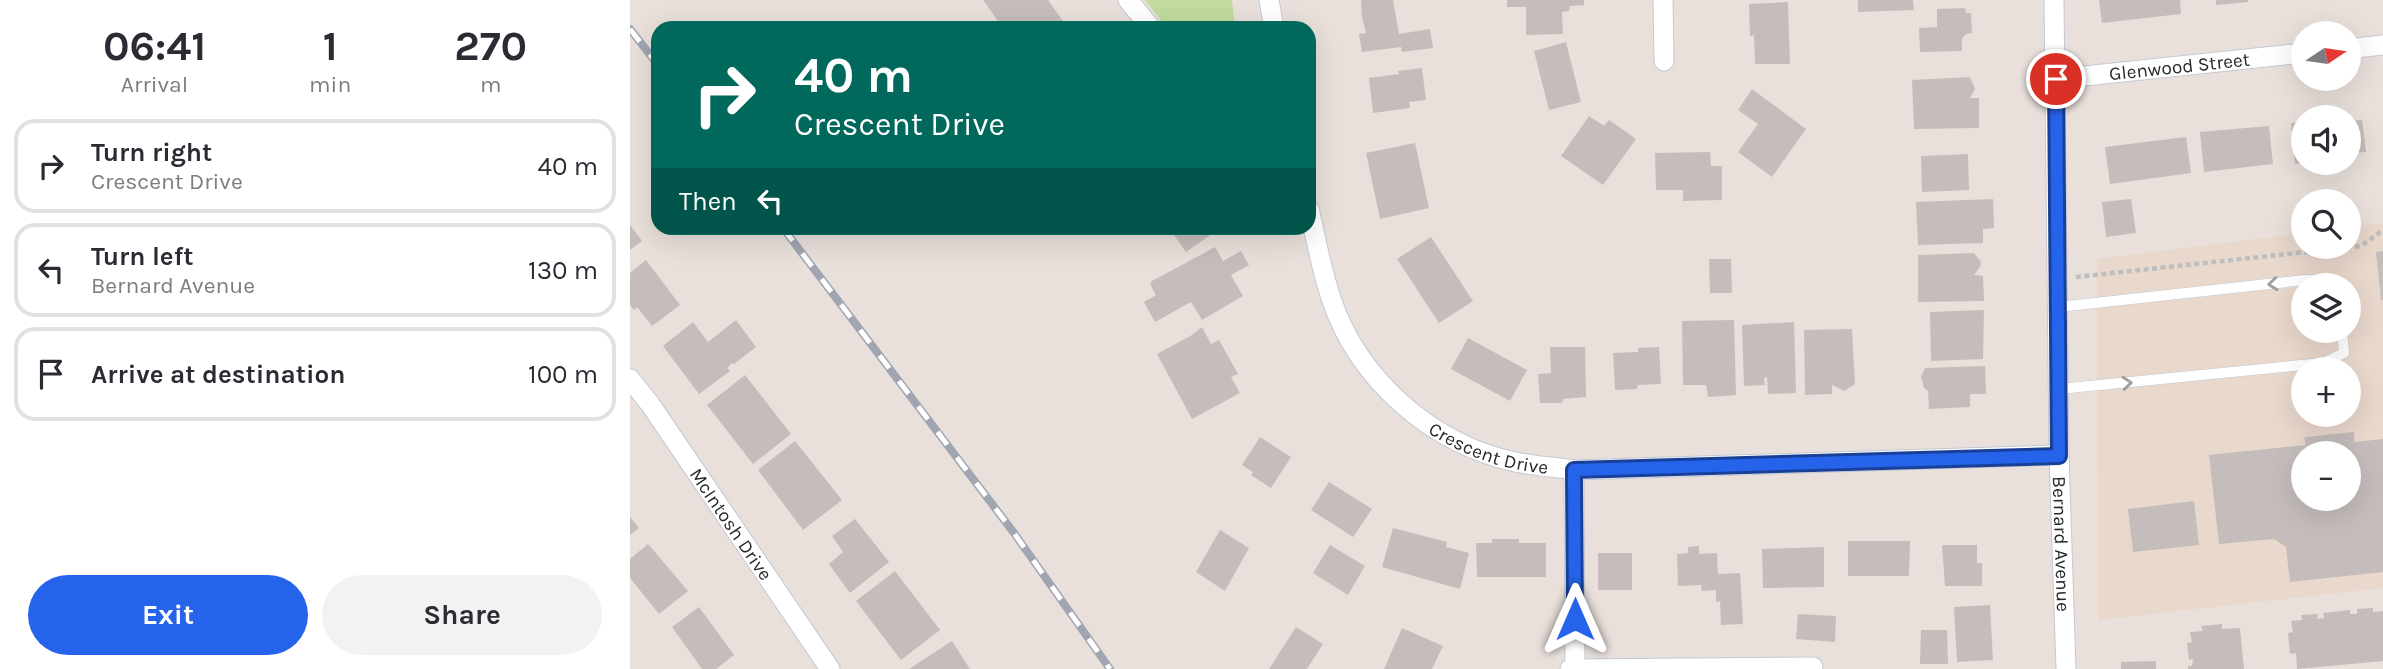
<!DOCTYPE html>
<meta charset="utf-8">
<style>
:root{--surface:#fff;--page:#f2f2f3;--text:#2b2b33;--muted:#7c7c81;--line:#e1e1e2;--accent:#2563eb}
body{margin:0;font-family:Karla,sans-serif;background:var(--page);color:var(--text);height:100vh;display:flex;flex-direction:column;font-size:26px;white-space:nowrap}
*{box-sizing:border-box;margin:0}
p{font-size:23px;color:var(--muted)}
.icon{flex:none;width:38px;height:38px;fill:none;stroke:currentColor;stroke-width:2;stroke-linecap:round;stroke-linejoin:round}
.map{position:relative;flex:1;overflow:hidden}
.side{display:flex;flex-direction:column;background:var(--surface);width:630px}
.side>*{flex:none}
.hud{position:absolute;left:21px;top:21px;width:665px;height:214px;border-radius:21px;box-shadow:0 7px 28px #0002;background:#00695c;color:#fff;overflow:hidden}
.needle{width:46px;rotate:77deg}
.fabs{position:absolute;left:1661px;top:21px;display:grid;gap:14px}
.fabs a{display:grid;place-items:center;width:70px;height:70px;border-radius:50%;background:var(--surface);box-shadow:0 7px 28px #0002;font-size:35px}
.pin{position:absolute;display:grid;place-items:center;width:60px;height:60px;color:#fff;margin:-30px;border:4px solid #fff;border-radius:50%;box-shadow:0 2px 7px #0007}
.me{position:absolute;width:77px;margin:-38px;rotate:0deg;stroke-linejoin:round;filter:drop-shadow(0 0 5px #0008)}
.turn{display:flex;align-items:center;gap:24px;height:147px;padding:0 28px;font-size:32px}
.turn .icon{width:91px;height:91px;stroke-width:2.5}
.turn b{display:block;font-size:49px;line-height:60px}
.then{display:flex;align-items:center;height:66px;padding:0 28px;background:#0003;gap:14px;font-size:26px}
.eta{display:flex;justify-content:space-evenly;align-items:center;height:119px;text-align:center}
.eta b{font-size:42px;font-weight:700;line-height:49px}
.cta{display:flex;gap:14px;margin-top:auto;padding:14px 28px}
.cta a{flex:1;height:80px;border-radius:42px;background:var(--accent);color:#fff;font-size:28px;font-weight:700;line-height:80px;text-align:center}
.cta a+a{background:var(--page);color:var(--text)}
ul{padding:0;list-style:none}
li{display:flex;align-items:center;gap:21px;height:94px;margin:0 14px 10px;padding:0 14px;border:4px solid var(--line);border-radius:21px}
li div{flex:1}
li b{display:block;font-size:26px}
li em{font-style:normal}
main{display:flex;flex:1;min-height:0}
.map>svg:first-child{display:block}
.education{fill:#e9d8cc;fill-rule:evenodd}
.green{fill:#c1db9d}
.building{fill:#c5bdbb;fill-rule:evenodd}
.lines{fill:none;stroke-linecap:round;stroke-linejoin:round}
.service-casing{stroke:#c3c9d1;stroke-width:11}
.minor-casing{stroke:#c3c9d1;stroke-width:21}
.path{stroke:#bebebe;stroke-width:4.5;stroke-dasharray:5 3.5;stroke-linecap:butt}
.service{stroke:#fff;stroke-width:10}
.minor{stroke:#fff;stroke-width:19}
.rail-casing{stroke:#9fa6b1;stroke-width:8}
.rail{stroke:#fff;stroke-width:5;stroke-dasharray:16;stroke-linecap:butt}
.oneway{stroke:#9e9e9e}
.route-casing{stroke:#184099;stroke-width:18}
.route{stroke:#2563eb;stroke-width:12}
.labels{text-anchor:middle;stroke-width:5;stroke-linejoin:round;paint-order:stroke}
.street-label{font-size:19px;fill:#282828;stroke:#fff}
</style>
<main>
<section class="side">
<div class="eta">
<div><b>06:41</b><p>Arrival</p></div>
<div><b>1</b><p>min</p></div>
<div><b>270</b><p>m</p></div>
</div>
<ul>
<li><svg class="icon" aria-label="right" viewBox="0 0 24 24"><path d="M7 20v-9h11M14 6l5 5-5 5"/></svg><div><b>Turn right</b><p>Crescent Drive</p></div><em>40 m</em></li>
<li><svg class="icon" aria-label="left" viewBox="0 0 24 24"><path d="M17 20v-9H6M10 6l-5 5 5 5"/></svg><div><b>Turn left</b><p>Bernard Avenue</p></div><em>130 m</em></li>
<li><svg class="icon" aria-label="arrive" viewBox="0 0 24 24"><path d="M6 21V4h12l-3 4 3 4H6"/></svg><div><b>Arrive at destination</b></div><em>100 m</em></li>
</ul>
<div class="cta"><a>Exit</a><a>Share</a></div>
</section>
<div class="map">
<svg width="1753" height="669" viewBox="0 0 1753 669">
<rect width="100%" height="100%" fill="#e9e0db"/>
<path class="education" d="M1753 223V588L1468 620 1467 259 1673 233V247H1718L1719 227ZM1673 285H1718V331H1673ZM1673 369H1718V415H1673ZM1673 453H1718V499H1673Z"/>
<polygon class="green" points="515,0 602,0 605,28 537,28"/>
<g class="building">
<polygon points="353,0 418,0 438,28 373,28"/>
<polygon points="731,0 763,0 769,34 800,29 803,48 772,52 771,47 732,52 729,34 736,33 732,17"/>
<polygon points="877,0 954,0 954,5 940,6 939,11 932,12 933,34 896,35 896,7 877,7"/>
<polygon points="1228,0 1283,0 1284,10 1228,12"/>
<polygon points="1469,0 1550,0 1551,14 1472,23"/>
<polygon points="1586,0 1618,0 1618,2 1586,5"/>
<polygon points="1158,2 1160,64 1125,64 1124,35 1120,36 1119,4"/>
<polygon points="1335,8 1336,13 1341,13 1342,33 1336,34 1332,39 1332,51 1290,52 1289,28 1307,27 1307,9"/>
<polygon points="936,42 951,102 919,110 904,51"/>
<polygon points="792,68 796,100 779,102 780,108 743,113 739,78 769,74 768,71"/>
<polygon points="1340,77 1345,89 1340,98 1349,98 1349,128 1284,129 1282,80"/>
<polygon points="1122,89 1176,129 1142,177 1108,152 1128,124 1108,110"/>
<polygon points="959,116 974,126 979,120 1006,139 973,185 931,156"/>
<polygon points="1732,120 1736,152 1723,153 1724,157 1718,158 1718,121"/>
<polygon points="1673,122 1673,163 1665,164 1661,123"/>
<polygon points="1639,126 1643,164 1574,172 1570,132"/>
<polygon points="1556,137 1561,173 1480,184 1475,147"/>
<polygon points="785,143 799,208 750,219 736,153"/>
<polygon points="1080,152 1081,166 1092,166 1092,200 1053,201 1053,190 1026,190 1025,153"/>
<polygon points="1338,154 1339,190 1292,192 1291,156"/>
<polygon points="1363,199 1364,228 1353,229 1353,243 1288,245 1286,202"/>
<polygon points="1501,199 1506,233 1476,237 1472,202"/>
<polygon points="0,225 12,241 0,250"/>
<polygon points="539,228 584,228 586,231 556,252"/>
<polygon points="801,237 843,301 809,323 767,259"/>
<polygon points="585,247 593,261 611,251 619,265 601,275 613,296 572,320 561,302 525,322 514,302 526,295 520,284 522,281"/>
<polygon points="1753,251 1753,300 1751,300 1746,252"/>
<polygon points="1344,253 1351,262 1350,267 1344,275 1353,276 1354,301 1288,302 1288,255"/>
<polygon points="1079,259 1101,259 1102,293 1080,293"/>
<polygon points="16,260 50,305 22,326 7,307 4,310 0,305 0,273"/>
<polygon points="1354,310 1353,359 1301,361 1300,312"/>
<polygon points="106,320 126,347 104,364 102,363 97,368 100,371 69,394 33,346 63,322 78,342"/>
<polygon points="1104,320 1106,395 1078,397 1076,385 1053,385 1052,321"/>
<polygon points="1164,322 1166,393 1138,394 1137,377 1134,378 1135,385 1114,386 1112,325"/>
<polygon points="572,327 581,344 589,340 608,374 601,377 610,393 562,419 527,354 562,335"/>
<polygon points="1222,329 1225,384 1214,391 1202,385 1202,394 1175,395 1174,330"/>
<polygon points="838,338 897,370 880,401 821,369"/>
<polygon points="920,347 955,347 956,397 933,399 932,403 910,403 908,374 921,373"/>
<polygon points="1029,347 1031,384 1008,385 1007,389 985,390 983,353 1008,352 1008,348"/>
<polygon points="1355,366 1356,394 1340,394 1340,407 1299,409 1298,391 1294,388 1291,377 1295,368"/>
<polygon points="115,375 161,434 123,464 77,405"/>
<path d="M1724 432V442L1753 439V572L1660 582 1656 547 1644 539 1589 544 1579 455 1676 445 1674 438 1676 437ZM1673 453H1718V499H1673Z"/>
<polygon points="630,437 661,457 641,488 621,475 623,472 612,465"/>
<polygon points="165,441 212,500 173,530 128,470"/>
<polygon points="699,482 742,509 723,537 681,510"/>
<polygon points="1564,501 1569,545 1503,552 1498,509"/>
<polygon points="0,517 9,528 0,535"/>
<polygon points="225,519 259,562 220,593 199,564 213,552 202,536"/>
<polygon points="763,528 817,542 816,547 839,553 830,589 752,567"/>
<polygon points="590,530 619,548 595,591 566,572"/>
<polygon points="862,539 889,539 889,543 916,543 916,577 847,577 846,543 862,543"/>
<polygon points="1218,541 1280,541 1279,576 1218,576"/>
<polygon points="18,544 58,591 29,614 0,578 0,559"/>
<polygon points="700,545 735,566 718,595 683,573"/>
<polygon points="1312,545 1347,545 1347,563 1352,563 1352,586 1315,586"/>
<polygon points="1069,546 1069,554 1087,553 1088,574 1110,573 1113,624 1091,625 1090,601 1086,602 1086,590 1072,591 1071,585 1048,586 1047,554 1058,553 1058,547"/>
<polygon points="1194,547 1194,587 1133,588 1132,549"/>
<rect x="968" y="553" width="34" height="37"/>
<polygon points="265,571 310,630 271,660 226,601"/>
<polygon points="1360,605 1363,660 1327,662 1324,607"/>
<polygon points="69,607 104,655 86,669 72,669 42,627"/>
<polygon points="1743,608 1743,612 1753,611 1753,661 1667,669 1666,653 1660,654 1658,633 1663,632 1661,621 1672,620 1671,615 1688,614 1687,619 1694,618 1693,613 1720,610 1720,614 1727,614 1727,609"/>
<polygon points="1168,614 1206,616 1205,642 1166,639"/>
<polygon points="1592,624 1592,629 1610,628 1614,669 1558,669 1558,666 1562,666 1563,659 1559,660 1557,643 1562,642 1560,632 1573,631 1571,626"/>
<polygon points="666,627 693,644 677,669 639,669"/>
<polygon points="772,628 813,646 802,669 754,669"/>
<polygon points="1291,630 1317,630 1318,664 1290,664"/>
<polygon points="322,641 340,669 279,669"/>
<polygon points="1526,661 1526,669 1491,669 1491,662"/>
</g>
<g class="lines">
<g class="service-casing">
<g id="service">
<polyline points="1428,307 1675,280 1707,281 1707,285"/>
<polyline points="1429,389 1693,363 1714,353 1712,331"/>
</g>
</g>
<g class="minor-casing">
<g id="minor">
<polyline points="498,0 521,28"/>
<polyline points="639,0 644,28"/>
<polyline points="1033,0 1034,61"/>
<path id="s1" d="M1424 0 1429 455 1436 669"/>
<polyline points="1718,49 1753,45"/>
<path id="s2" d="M1426 79 1673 53"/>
<path id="s3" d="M679 209C686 238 691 269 701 298 728 380 802 444 885 462 904 466 925 467 944 470L1429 455"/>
<path id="s4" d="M0 379 20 404 200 669"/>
<polyline points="944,470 945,668"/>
<polyline points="940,669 1183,667"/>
</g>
</g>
<polyline class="path" points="1446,277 1731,246 1753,230"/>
<use href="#service" class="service"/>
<use href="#minor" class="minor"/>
<g class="rail-casing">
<g id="rail">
<polyline points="0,29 28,65"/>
<polyline points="153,228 384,533 480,669"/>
</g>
</g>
<use href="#rail" class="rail"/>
</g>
<defs><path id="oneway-chevron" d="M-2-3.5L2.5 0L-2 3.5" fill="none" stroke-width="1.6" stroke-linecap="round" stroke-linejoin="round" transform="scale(1.75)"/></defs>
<g class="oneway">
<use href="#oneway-chevron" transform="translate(1643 284) rotate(174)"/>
<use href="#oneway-chevron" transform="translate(1497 383) rotate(-5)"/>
</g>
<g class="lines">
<g class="route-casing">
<polyline id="route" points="945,619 944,470 1429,456 1426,79"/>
</g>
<use href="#route" class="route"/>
</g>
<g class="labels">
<g class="street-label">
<text dy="7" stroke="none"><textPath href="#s2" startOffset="124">Glenwood Street</textPath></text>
<text dy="7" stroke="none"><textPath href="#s3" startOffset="320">Crescent Drive</textPath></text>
<text dy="7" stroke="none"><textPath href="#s4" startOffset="177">McIntosh Drive</textPath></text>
<text dy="7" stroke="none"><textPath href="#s1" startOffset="544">Bernard Avenue</textPath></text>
</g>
</g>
</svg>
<div class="fabs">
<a><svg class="needle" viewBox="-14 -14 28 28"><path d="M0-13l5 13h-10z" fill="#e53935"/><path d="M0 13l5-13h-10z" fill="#7c7c81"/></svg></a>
<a><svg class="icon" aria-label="sound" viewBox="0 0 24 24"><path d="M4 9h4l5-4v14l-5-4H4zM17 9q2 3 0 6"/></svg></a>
<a><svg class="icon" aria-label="search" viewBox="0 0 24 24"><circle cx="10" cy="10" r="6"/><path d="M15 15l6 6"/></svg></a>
<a><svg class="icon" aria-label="layers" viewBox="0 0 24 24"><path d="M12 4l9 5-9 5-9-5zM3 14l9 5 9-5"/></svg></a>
<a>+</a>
<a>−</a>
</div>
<div class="pin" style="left:1426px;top:79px;background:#d93025"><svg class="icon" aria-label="arrive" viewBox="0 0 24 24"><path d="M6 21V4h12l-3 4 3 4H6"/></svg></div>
<svg class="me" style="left:945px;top:619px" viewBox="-20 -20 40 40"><path d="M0-17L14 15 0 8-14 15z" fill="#2563eb" stroke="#fff" stroke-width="4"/></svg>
<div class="hud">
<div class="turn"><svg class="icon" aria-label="right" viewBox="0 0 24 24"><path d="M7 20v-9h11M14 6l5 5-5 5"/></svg><div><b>40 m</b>Crescent Drive</div></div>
<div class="then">Then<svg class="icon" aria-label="left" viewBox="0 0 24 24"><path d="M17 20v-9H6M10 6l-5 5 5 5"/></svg></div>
</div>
</div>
</main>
